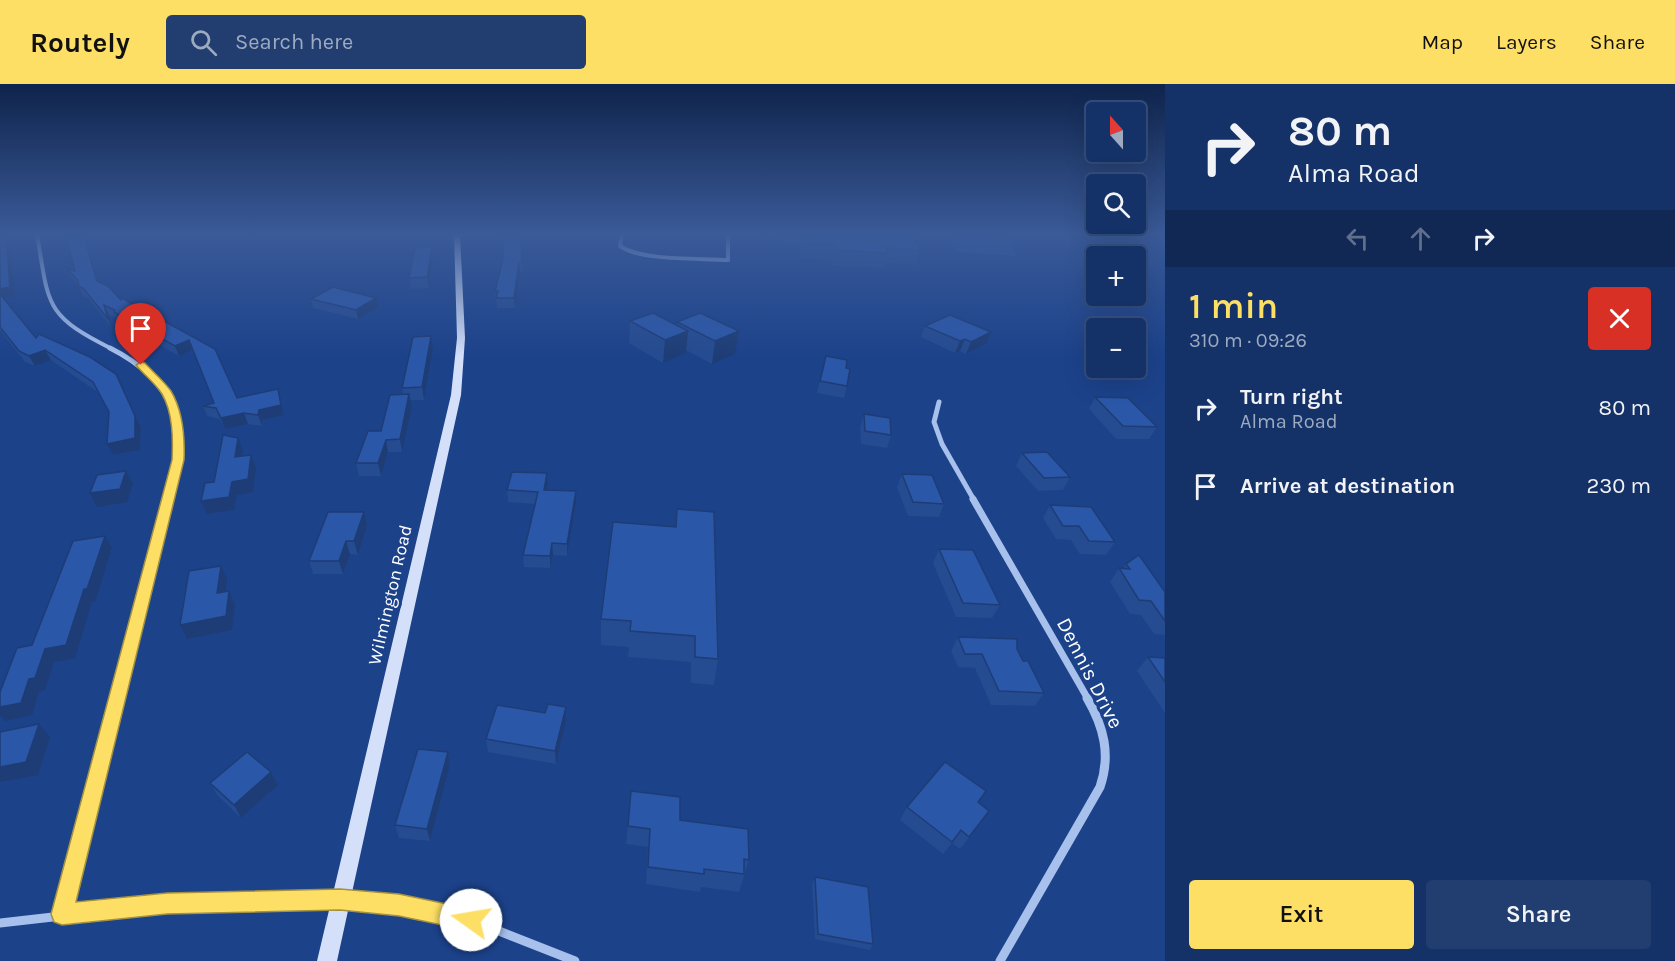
<!DOCTYPE html>
<meta charset="utf-8">
<style>
:root{--surface:#153268;--page:#223e71;--text:#f1f3f6;--muted:#9daac0;--line:#344d7c;--accent:#fddf65}
body{margin:0;font-family:Karla,sans-serif;background:var(--page);color:var(--text);height:100vh;display:flex;flex-direction:column;font-size:22px;white-space:nowrap}
*{box-sizing:border-box;margin:0}
p{font-size:20px;color:var(--muted)}
.icon{flex:none;width:33px;height:33px;fill:none;stroke:currentColor;stroke-width:2;stroke-linecap:round;stroke-linejoin:round}
.map{position:relative;flex:1;overflow:hidden}
.side{display:flex;flex-direction:column;background:var(--surface);width:510px}
.side>*{flex:none}
.banner{background:#153268;color:var(--text);overflow:hidden}
.needle{width:39px;rotate:339deg}
.controls{position:absolute;left:1086px;top:18px;display:grid;gap:12px}
.controls a{display:grid;place-items:center;width:60px;height:60px;border-radius:6px;background:var(--surface);box-shadow:0 6px 24px #0002,0 0 0 2px var(--line);font-size:30px}
.pin{position:absolute;display:grid;place-items:center;width:51px;height:51px;color:#fff;margin:-62px -26px;border-radius:50% 50% 50% 0;rotate:-45deg;box-shadow:0 0 6px #0007}
.pin .icon{rotate:45deg}
.me{position:absolute;width:66px;margin:-33px;rotate:283deg;stroke-linejoin:round;filter:drop-shadow(0 0 4px #0008)}
.turn{display:flex;align-items:center;gap:21px;height:126px;padding:0 24px;font-size:27px}
.turn .icon{width:78px;height:78px;stroke-width:2.5}
.turn b{display:block;font-size:42px;line-height:51px}
.lanes{display:flex;align-items:center;height:57px;padding:0 24px;background:#0003;justify-content:center;gap:30px;direction:ltr}
.lanes .off{opacity:.35}
.round{display:grid;place-items:center;flex:none;width:63px;height:63px;border-radius:6px;background:var(--page)}
.headline{display:flex;align-items:center;justify-content:space-between;height:102px;padding:0 24px}
h1{font-size:36px;font-weight:600;line-height:45px;color:var(--accent)}
.button{display:flex;gap:12px;margin-top:auto;padding:12px 24px}
.button a{flex:1;height:69px;border-radius:6px;background:var(--accent);color:#111;font-size:24px;font-weight:600;line-height:69px;text-align:center}
.button a+a{background:var(--page);color:var(--text)}
ul{padding:0;list-style:none}
li{display:flex;align-items:center;gap:18px;height:78px;padding:0 24px}
li div{flex:1}
li b{display:block;font-size:22px}
li em{font-style:normal}
header{display:flex;align-items:center;gap:36px;box-sizing:border-box;height:84px;padding:0 30px;background:var(--accent);color:#111}
header strong{font-size:28px}
nav{display:flex;gap:33px;margin-inline-start:auto;font-size:21px}
.search{width:420px;height:54px;background:var(--page);display:flex;align-items:center;gap:15px;box-sizing:border-box;padding:0 21px;border-radius:6px;color:var(--muted);font-size:22px}
main{display:flex;flex:1;min-height:0}
.map>svg:first-child{display:block}
.green{fill:#2552a3}
.lines{fill:none;stroke-linecap:round;stroke-linejoin:round}
.street-far3{stroke:#a7c0ec;stroke-width:4}
.street-far2{stroke:#a7c0ec;stroke-width:5}
.street-far1{stroke:#a7c0ec;stroke-width:7}
.street{stroke:#a7c0ec;stroke-width:9}
.secondary{fill:#d4e0f9;fill-rule:evenodd}
.wall{fill:#254b90}
.shaded-wall{fill:#1e3d76}
.building{fill:#2b57a8;stroke:#1e3d76;stroke-width:1.5}
.route{fill:#fddf65;stroke:#a49142;stroke-width:1.5}
.labels{text-anchor:middle;stroke-width:6;stroke-linejoin:round;paint-order:stroke}
.street-label{font-size:18px;fill:#fff;stroke:#1c428a}
.near-street-label{font-size:21px;fill:#fff;stroke:#1c428a}
</style>
<header>
<strong>Routely</strong>
<div class="search"><svg class="icon" aria-label="search" viewBox="0 0 24 24"><circle cx="10" cy="10" r="6"/><path d="M15 15l6 6"/></svg>Search here</div>
<nav><a>Map</a><a>Layers</a><a>Share</a></nav>
</header>
<main>
<div class="map">
<svg width="1165" height="877" viewBox="0 0 1165 877">
<rect width="100%" height="100%" fill="#1c428a"/>
<polygon class="green" points="948,150 1004,153 1008,154 1017,172 956,168"/>
<g class="lines">
<g class="street-far3">
<path d="M37 150C49 222 44 231 112 265"/>
<path d="M622 150 620 162C641 177 700 174 728 176V150"/>
</g>
<g class="street-far2">
<path d="M110 264C178 298 188 346 169 416"/>
<polyline points="939,318 934,338 942,360 974,416"/>
</g>
<g class="street-far1">
<polyline points="973,415 1088,615"/>
<polyline points="118,615 170,415"/>
</g>
<g class="street">
<polyline points="62,830 118,614"/>
<polyline points="0,839 167,820 341,815 399,821 471,836 575,877"/>
<path d="M1000 877 1100 703C1111 671 1104 643 1087 614"/>
</g>
<polygon class="secondary" points="454,150 460,150 465,254 461,311 337,877 317,877 451,311 457,254"/>
</g>
<g class="wall">
<polygon points="0,150 11,164 15,212 3,215 36,254 90,273 141,343 140,366 113,371 109,329 99,309 51,276 35,282 25,278 0,246"/>
<polygon points="65,150 84,150 99,198 121,216 215,265 237,314 281,315 284,331 262,336 262,342 248,340 225,345 220,335 207,332 203,322 214,319 192,266 179,272 118,237 117,234 109,231 112,244 88,214 83,212 79,203 71,193 67,184 75,187"/>
<polygon points="776,150 912,150 920,166 916,181 885,179 884,184 832,181 831,176 801,174 799,159 777,158"/>
<polygon points="521,157 523,188 520,188 515,224 497,224 495,207"/>
<polygon points="433,174 429,204 411,205 409,194"/>
<polygon points="376,214 378,223 358,235 313,224 311,215"/>
<polygon points="700,229 735,270 712,280 686,266 686,269 663,279 629,259 630,237 677,241 677,238"/>
<polygon points="925,242 986,260 966,270 960,267 955,269 921,253"/>
<polygon points="433,264 424,316 410,316 412,323 402,368 388,368 381,392 359,392 356,379 381,347 403,310 402,304"/>
<polygon points="826,272 846,284 847,302 844,314 817,309"/>
<polygon points="1095,313 1157,343 1149,355 1116,355 1089,325"/>
<polygon points="864,330 891,351 887,364 861,360 860,343"/>
<polygon points="1022,369 1070,393 1063,406 1038,407 1016,382"/>
<polygon points="547,389 548,401 547,406 576,419 567,472 553,471 550,484 524,483 523,471 535,420 508,418 507,406"/>
<polygon points="902,390 944,420 939,433 908,432 897,403"/>
<polygon points="1050,421 1115,458 1106,471 1080,470 1071,456 1056,455 1043,434"/>
<polygon points="677,425 718,575 714,601 691,599 691,578 628,573 629,563 601,561 601,535 675,443"/>
<polygon points="367,442 358,471 350,470 343,490 313,490 309,477"/>
<polygon points="939,465 1000,521 992,534 956,533 933,479"/>
<polygon points="1126,480 1165,508 1165,551 1154,550 1141,531 1130,530 1110,498 1119,484 1123,485"/>
<polygon points="958,553 1017,565 1023,577 1044,609 1035,622 991,621 975,584 958,583 951,567"/>
<polygon points="1148,573 1165,574 1165,629 1137,587"/>
<polygon points="566,623 566,637 556,680 488,668 486,655 545,629"/>
<polygon points="448,668 450,681 430,757 399,754 395,741"/>
<polygon points="210,699 278,701 241,734 218,712"/>
<polygon points="631,707 749,776 739,808 701,803 700,808 646,800 648,763 626,760"/>
<polygon points="978,719 989,727 960,765 952,759 943,770 900,736 907,723"/>
<polygon points="815,793 873,860 870,866 815,855 812,800"/>
</g>
<g class="shaded-wall">
<polygon points="6,150 9,150 11,164 15,212 1,215 0,213 0,205"/>
<polygon points="83,150 84,150 101,206 97,197"/>
<polygon points="432,163 433,174 429,204 427,193"/>
<polygon points="519,178 520,188 515,224 514,214"/>
<polygon points="376,214 378,223 358,235 356,226"/>
<polygon points="104,221 109,231 112,244 108,235"/>
<polygon points="688,247 686,269 663,279 665,256"/>
<polygon points="739,247 735,270 712,280 715,257"/>
<polygon points="991,248 986,260 966,270 971,258"/>
<polygon points="431,252 433,264 424,316 422,303"/>
<polygon points="965,255 960,267 955,269 960,257"/>
<polygon points="189,256 192,266 179,272 175,262"/>
<polygon points="45,266 51,276 35,282 29,272"/>
<polygon points="278,305 284,331 262,336 262,342 258,331 259,326"/>
<polygon points="409,310 412,323 402,368 400,355"/>
<polygon points="244,329 248,340 225,345 221,334"/>
<polygon points="135,332 141,343 140,366 113,371 107,360"/>
<polygon points="238,354 243,366 240,386 235,373"/>
<polygon points="386,356 388,368 381,392 378,379"/>
<polygon points="251,371 256,384 253,408 237,411 234,426 207,430 201,417 232,398"/>
<polygon points="126,387 133,400 127,418 97,423 90,409"/>
<polygon points="547,389 548,401 544,417 544,406"/>
<polygon points="576,407 576,419 567,472 567,460"/>
<polygon points="364,428 367,442 358,471 354,457"/>
<polygon points="105,452 112,464 95,518 92,518 75,574 54,578 45,606 39,608 32,631 5,637 0,631 0,623 29,595 45,565 84,505"/>
<polygon points="346,457 350,470 343,490 339,477"/>
<polygon points="552,459 553,471 550,484 550,472"/>
<polygon points="221,482 227,495 224,523 217,509"/>
<polygon points="229,507 235,521 232,546 187,555 180,541"/>
<polygon points="566,623 566,637 556,680 555,667"/>
<polygon points="39,640 50,653 38,691 0,698 0,683"/>
<polygon points="448,668 450,681 430,757 427,745"/>
<polygon points="271,688 278,701 241,734 234,721"/>
</g>
<g class="building">
<polygon points="0,150 6,150 10,203 0,205"/>
<polygon points="65,150 83,150 97,197 108,202 121,216 122,214 215,265 237,314 278,305 281,321 259,326 258,331 244,329 221,334 216,324 203,322 214,319 189,256 175,262 114,228 115,226 104,221 108,235 83,204 79,203 78,197 67,184 75,187"/>
<polygon points="502,150 519,150 521,157 522,178 519,178 514,214 496,214 498,207 495,207 503,175"/>
<polygon points="803,150 912,150 920,166 886,164 888,169 836,166 835,161 804,159"/>
<polygon points="432,163 427,193 409,194 415,164"/>
<polygon points="333,203 376,214 356,226 311,215"/>
<polygon points="0,210 36,254 39,250 90,273 116,290 135,332 135,354 107,360 109,328 93,298 45,266 29,272 19,267 0,243"/>
<polygon points="653,229 688,247 665,256 630,237"/>
<polygon points="700,229 739,247 715,257 677,238"/>
<polygon points="950,231 991,248 971,258 965,255 960,257 925,242"/>
<polygon points="431,252 422,303 402,304 413,253"/>
<polygon points="826,272 847,276 846,284 850,285 847,302 820,297"/>
<polygon points="409,310 400,355 386,356 378,379 356,379 368,347 381,347 390,311"/>
<polygon points="1095,313 1128,314 1157,343 1123,342"/>
<polygon points="864,330 890,334 891,351 865,347"/>
<polygon points="223,351 238,354 235,373 251,371 248,395 232,398 229,413 201,417 205,399 214,398"/>
<polygon points="1047,368 1070,393 1044,394 1022,369"/>
<polygon points="126,387 120,405 90,409 97,391"/>
<polygon points="512,388 547,389 544,406 576,407 567,460 552,459 550,472 523,471 538,408 507,406"/>
<polygon points="902,390 932,391 944,420 913,418"/>
<polygon points="1050,421 1091,423 1115,458 1089,457 1079,442 1063,442"/>
<polygon points="677,425 714,428 718,575 695,573 695,552 630,547 631,537 601,535 613,438 676,443"/>
<polygon points="328,428 364,428 354,457 346,457 339,477 309,477"/>
<polygon points="105,452 87,505 84,505 66,561 45,565 35,594 29,595 21,619 0,623 0,608 17,564 32,561 73,457"/>
<polygon points="939,465 973,466 1000,521 963,519"/>
<polygon points="1139,471 1165,508 1165,537 1151,517 1139,516 1119,484 1130,485 1126,480"/>
<polygon points="221,482 217,509 229,507 226,532 180,541 189,487"/>
<polygon points="958,553 1017,555 1017,565 1023,577 1028,577 1044,609 999,607 982,570 965,570"/>
<polygon points="1148,573 1165,574 1165,598"/>
<polygon points="548,620 566,623 555,667 486,655 497,621 545,629"/>
<polygon points="39,640 26,678 0,683 0,648"/>
<polygon points="418,665 448,668 427,745 395,741"/>
<polygon points="247,668 271,688 234,721 210,699"/>
<polygon points="945,678 986,707 978,718 989,727 969,753 961,746 952,758 907,723"/>
<polygon points="631,707 680,713 680,736 748,745 749,776 744,775 744,790 704,785 704,790 648,783 650,745 628,742"/>
<polygon points="815,793 868,803 873,860 818,850"/>
</g>
<linearGradient id="sky" x2="0" y2="1"><stop stop-color="#0f244c"/><stop offset="0.55" stop-color="#3a5a98"/><stop offset="1" stop-color="#3a5a98" stop-opacity="0"/></linearGradient>
<rect width="1165" height="273" fill="url(#sky)"/>
<path class="route" d="M141 278 145 279C153 288 164 297 171 307 183 327 185 353 184 376L76 818 167 809 340 805 399 810 471 825 479 828 482 836 479 844 471 847 399 832 340 826 167 830 62 841 54 838 51 830 172 376C173 355 173 329 162 310 155 299 144 291 136 281Z"/>
<g class="labels">
<g class="street-label">
<text transform="translate(390 511) rotate(-77)" y="6">Wilmington Road</text>
</g>
<g class="near-street-label">
<text transform="translate(1090 589) rotate(63)" y="7">Dennis Drive</text>
</g>
</g>
</svg>
<div class="controls">
<a><svg class="needle" viewBox="-14 -14 28 28"><path d="M0-13l5 13h-10z" fill="#e53935"/><path d="M0 13l5-13h-10z" fill="#9daac0"/></svg></a>
<a><svg class="icon" aria-label="search" viewBox="0 0 24 24"><circle cx="10" cy="10" r="6"/><path d="M15 15l6 6"/></svg></a>
<a>+</a>
<a>−</a>
</div>
<div class="pin" style="left:141px;top:281px;background:#d93025"><svg class="icon" aria-label="arrive" viewBox="0 0 24 24"><path d="M6 21V4h12l-3 4 3 4H6"/></svg></div>
<svg class="me" style="left:471px;top:836px" viewBox="-20 -20 40 40"><circle r="19" fill="#fff"/><path d="M0-13L10 11 0 6-10 11z" fill="#fddf65"/></svg>
</div>
<section class="side">
<div class="banner">
<div class="turn"><svg class="icon" aria-label="right" viewBox="0 0 24 24"><path d="M7 20v-9h11M14 6l5 5-5 5"/></svg><div><b>80 m</b>Alma Road</div></div>
<div class="lanes"><svg class="icon off" aria-label="left" viewBox="0 0 24 24"><path d="M17 20v-9H6M10 6l-5 5 5 5"/></svg><svg class="icon off" aria-label="ahead" viewBox="0 0 24 24"><path d="M12 20V5M6 11l6-6 6 6"/></svg><svg class="icon" aria-label="right" viewBox="0 0 24 24"><path d="M7 20v-9h11M14 6l5 5-5 5"/></svg></div>
</div>
<div class="headline"><div><h1>1 min</h1><p>310 m · 09:26</p></div><a class="round" style="background:#d93025;color:#fff"><svg class="icon" aria-label="close" viewBox="0 0 24 24"><path d="M6 6l12 12M18 6L6 18"/></svg></a></div>
<ul>
<li><svg class="icon" aria-label="right" viewBox="0 0 24 24"><path d="M7 20v-9h11M14 6l5 5-5 5"/></svg><div><b>Turn right</b><p>Alma Road</p></div><em>80 m</em></li>
<li><svg class="icon" aria-label="arrive" viewBox="0 0 24 24"><path d="M6 21V4h12l-3 4 3 4H6"/></svg><div><b>Arrive at destination</b></div><em>230 m</em></li>
</ul>
<div class="button"><a>Exit</a><a>Share</a></div>
</section>
</main>
